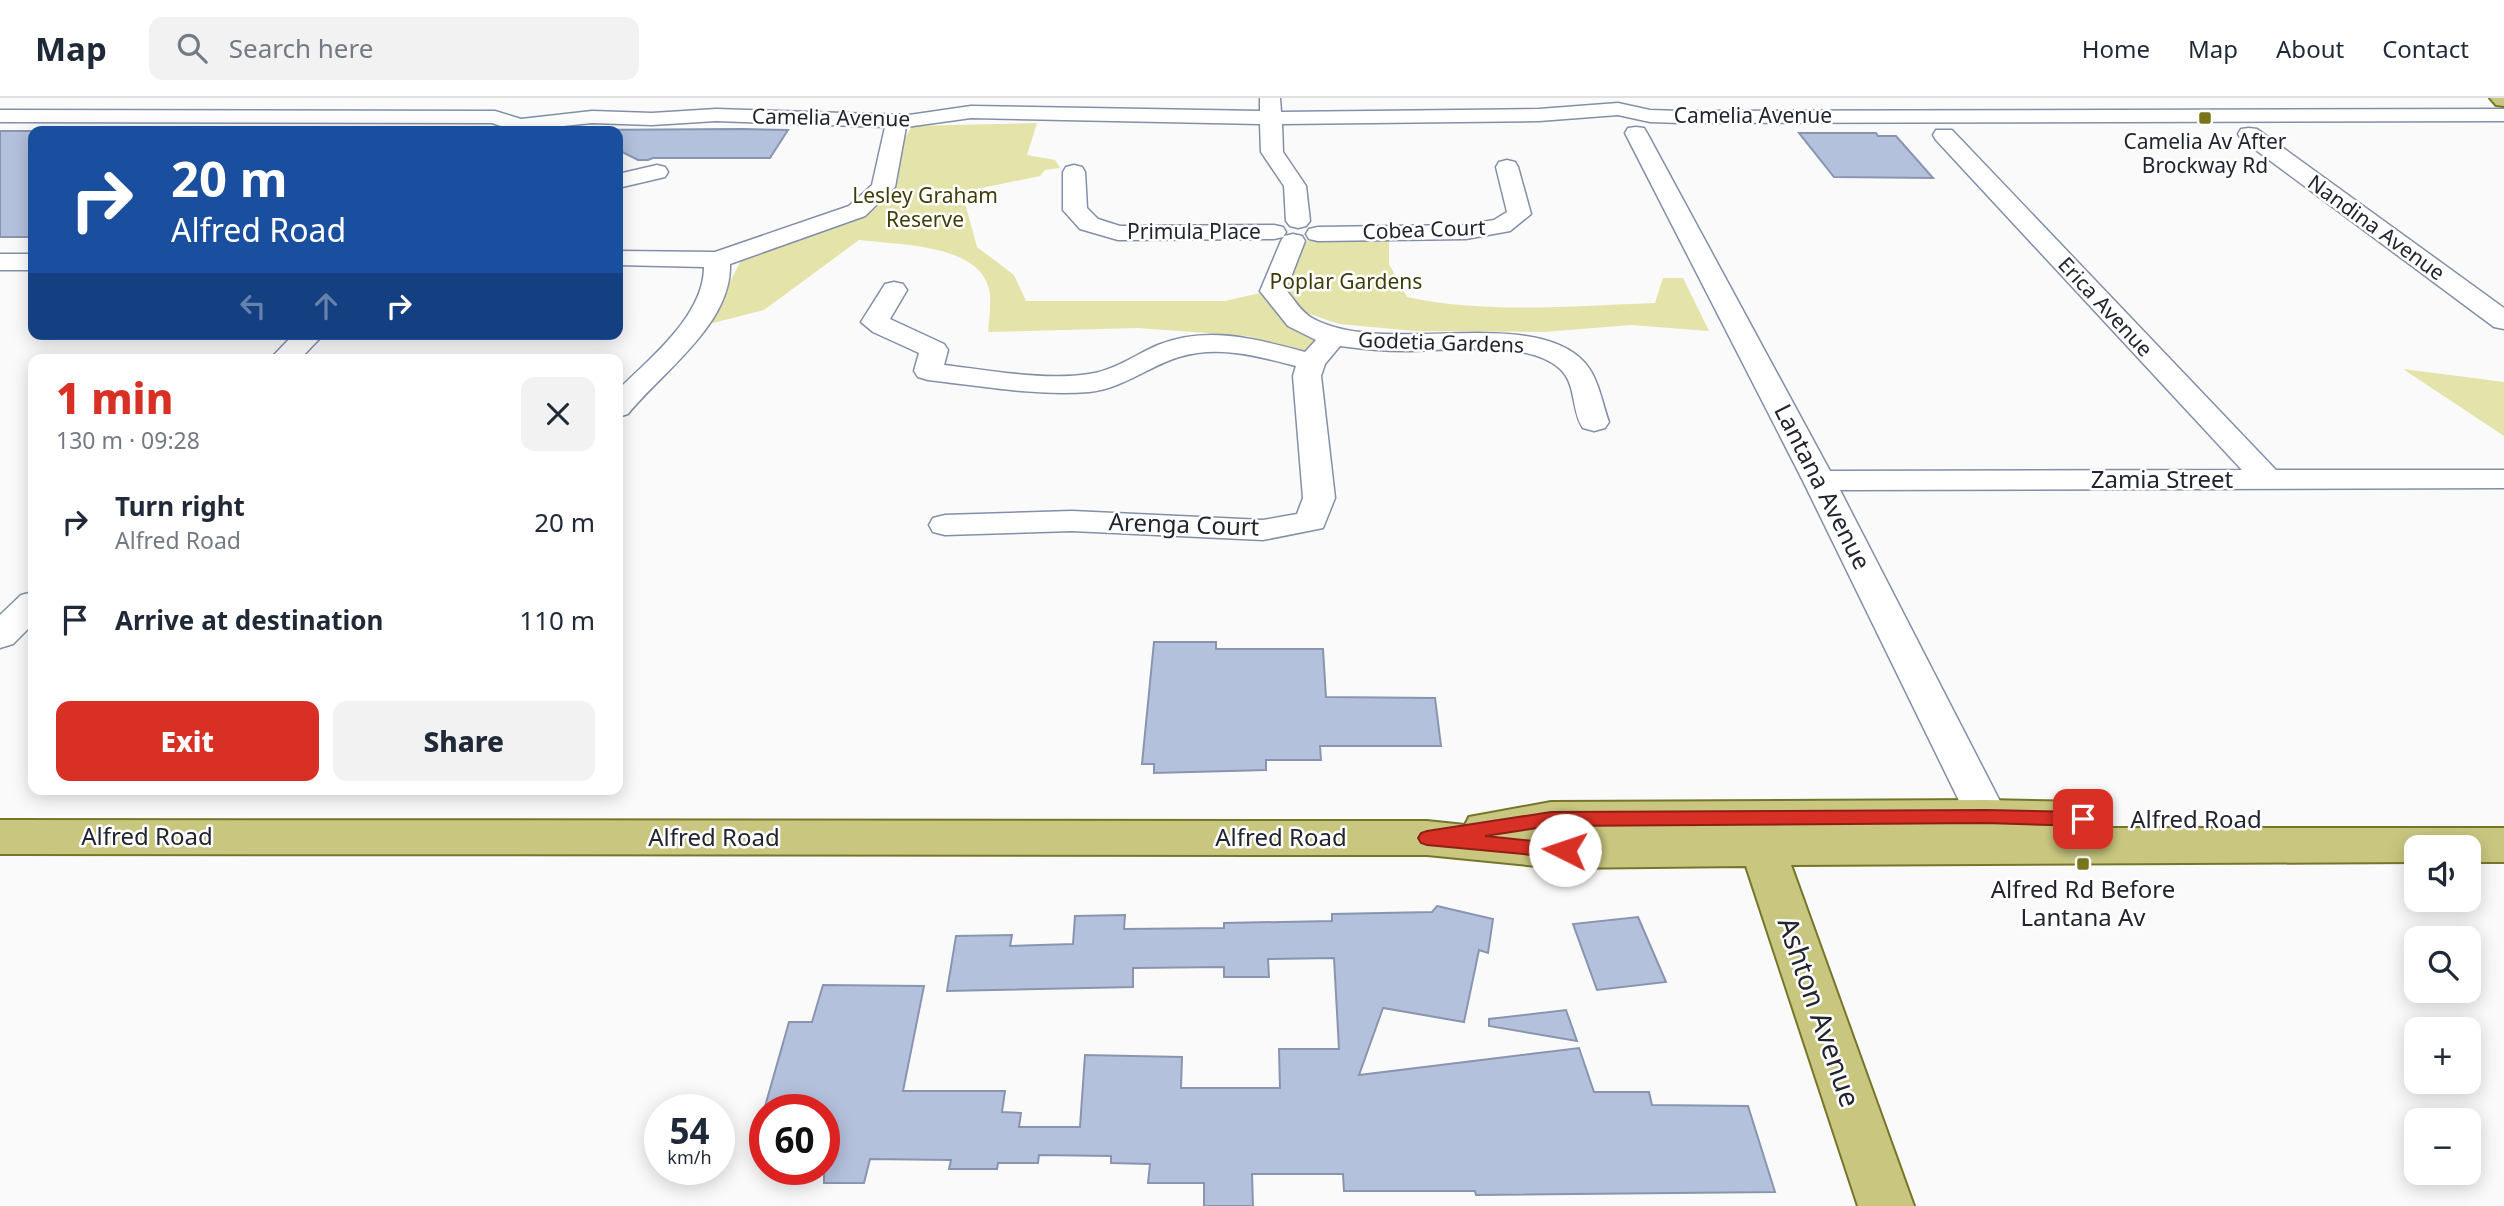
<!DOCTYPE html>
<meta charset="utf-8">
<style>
:root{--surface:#fff;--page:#f2f2f3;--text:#1f2937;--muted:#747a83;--line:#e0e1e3;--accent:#d93025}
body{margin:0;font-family:"Noto Sans",sans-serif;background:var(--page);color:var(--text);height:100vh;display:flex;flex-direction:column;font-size:26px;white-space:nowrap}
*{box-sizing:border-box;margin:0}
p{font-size:23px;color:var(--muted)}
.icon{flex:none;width:38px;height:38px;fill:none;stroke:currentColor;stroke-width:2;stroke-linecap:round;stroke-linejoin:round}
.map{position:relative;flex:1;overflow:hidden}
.side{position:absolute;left:28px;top:256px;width:595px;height:441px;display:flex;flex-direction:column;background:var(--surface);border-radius:14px;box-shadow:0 4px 18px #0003}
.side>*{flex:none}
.guide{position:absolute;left:28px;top:28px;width:595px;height:214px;border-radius:14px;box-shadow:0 4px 18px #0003;background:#1a4fa0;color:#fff;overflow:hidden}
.fabs{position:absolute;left:2404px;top:737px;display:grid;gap:14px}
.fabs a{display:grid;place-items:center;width:77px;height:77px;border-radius:14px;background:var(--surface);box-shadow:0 4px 18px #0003;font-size:35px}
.speed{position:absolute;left:644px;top:996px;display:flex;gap:14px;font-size:35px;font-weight:700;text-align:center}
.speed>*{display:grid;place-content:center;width:91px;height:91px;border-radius:50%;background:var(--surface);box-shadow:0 4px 18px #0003;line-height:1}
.speed small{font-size:18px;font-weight:400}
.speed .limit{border:10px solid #d22;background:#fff;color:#111}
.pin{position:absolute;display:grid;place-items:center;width:60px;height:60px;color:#fff;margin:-30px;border-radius:14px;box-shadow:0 4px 10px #0006}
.me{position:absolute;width:77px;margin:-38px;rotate:274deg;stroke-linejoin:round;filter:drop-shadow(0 0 5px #0008)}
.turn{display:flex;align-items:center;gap:24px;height:147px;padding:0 28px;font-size:32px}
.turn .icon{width:91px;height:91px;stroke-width:2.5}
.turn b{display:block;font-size:49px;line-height:60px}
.lanes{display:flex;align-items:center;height:66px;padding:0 28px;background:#0003;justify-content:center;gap:35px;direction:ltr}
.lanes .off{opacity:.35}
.round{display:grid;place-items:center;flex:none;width:74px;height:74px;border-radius:14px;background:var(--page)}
.head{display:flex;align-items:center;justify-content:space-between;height:119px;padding:0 28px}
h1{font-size:42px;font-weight:800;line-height:52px;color:var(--accent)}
.primary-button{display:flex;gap:14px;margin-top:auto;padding:14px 28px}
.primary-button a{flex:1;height:80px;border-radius:14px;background:var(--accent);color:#fff;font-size:28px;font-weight:800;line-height:80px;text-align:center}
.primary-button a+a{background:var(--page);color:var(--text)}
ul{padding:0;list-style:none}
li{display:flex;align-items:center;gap:21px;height:98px;padding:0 28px}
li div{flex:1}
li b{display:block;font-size:26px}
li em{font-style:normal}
header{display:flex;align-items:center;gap:42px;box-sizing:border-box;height:98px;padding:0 35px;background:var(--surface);border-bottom:2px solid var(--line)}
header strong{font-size:33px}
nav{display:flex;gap:38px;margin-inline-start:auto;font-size:24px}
.search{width:490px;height:63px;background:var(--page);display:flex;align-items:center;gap:18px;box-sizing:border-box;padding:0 24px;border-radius:14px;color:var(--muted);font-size:26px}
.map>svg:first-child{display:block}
.green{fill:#e3e3aa}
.building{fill:#b4c1dd;stroke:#8995af;stroke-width:2}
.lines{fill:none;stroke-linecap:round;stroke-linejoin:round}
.street-casing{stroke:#838fa9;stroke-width:3}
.primary-casing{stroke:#76762b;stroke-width:4}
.street{fill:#fff;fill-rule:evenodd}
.primary{fill:#c9c77f;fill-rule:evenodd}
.route{fill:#d93025;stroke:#8d1f18;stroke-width:2}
.poi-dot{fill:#78751a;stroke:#fff;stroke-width:2.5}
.labels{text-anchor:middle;stroke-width:5;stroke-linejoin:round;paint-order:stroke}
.far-street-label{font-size:21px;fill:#20252f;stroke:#fff}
.far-poi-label{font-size:21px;fill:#20252f;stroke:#fff}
.far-park-label{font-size:21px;fill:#3f3d07;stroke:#fff}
.street-label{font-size:24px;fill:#20252f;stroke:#fff}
.poi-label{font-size:24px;fill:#20252f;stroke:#fff}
.near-street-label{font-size:28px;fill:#20252f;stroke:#fff}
</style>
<header>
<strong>Map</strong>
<div class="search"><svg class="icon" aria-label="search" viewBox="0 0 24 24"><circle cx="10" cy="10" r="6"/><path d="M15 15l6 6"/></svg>Search here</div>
<nav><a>Home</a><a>Map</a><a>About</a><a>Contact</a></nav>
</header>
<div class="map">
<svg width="2504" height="1108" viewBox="0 0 2504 1108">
<rect width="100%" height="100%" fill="#fafafa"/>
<g class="green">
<path d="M1037 25 1027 57 1055 62 1060 70 1045 72 1040 78 962 94 977 149 1014 177 1026 203H1225L1260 195 1287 225 1321 240 1305 256 1247 238 1138 230 988 234C989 221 992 203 989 191 978 145 896 147 859 142L764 212 709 226 742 160 823 133 875 111 891 92 901 47 912 28Z"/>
<path d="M1325 139 1389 141V166L1407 199C1483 216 1577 208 1655 205L1663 180H1683L1709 233 1631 227 1543 234 1415 233 1339 226 1304 214 1282 192 1291 148Z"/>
<polygon points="2403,271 2504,284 2504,338"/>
</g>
<g class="building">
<polygon points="580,32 742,31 788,32 770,60 653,60 648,62 638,62 618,52 618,33"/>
<rect x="0" y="33" width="33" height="106"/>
<polygon points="1799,35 1876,35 1878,38 1896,38 1933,80 1834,79"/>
<polygon points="1154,544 1216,544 1216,551 1323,551 1326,599 1435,600 1441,648 1320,648 1321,662 1266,662 1266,672 1154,675 1154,666 1142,666"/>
<polygon points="1437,808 1493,821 1488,855 1479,852 1464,924 1383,910 1359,977 1579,950 1594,994 1649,994 1652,1007 1748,1008 1775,1094 1476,1097 1475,1093 1344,1093 1343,1076 1252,1076 1253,1108 1204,1108 1204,1085 1148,1085 1150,1066 1111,1065 1111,1058 1039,1057 1038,1065 998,1065 997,1071 949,1071 951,1062 870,1061 864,1085 824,1085 824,1012 764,1012 789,924 812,924 823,887 924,888 903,993 1005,993 1002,1014 1021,1015 1019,1029 1080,1029 1085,957 1182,959 1181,990 1280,990 1279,951 1339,951 1334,860 1268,861 1269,879 1224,879 1224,869 1133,870 1133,889 947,893 956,838 1012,837 1010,848 1073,846 1075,818 1125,817 1124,831 1224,830 1224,825 1332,823 1332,816 1432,814"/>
<polygon points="1638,819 1666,884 1597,892 1573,826"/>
<polygon points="1566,912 1577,943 1489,928 1489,921"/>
</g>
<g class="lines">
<g class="street-casing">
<g id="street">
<path d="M1260 0H1280L1281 14 1539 11 1618 5 1650 12 1681 13 2504 11V23L1681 25 1650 24 1618 17 1539 23 1282 26 1283 54 1306 88 1310 123 1306 128 1298 130 1290 128 1286 123 1284 88 1261 54 1260 26 971 20 906 29 895 89 865 118 730 166C732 226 662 274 628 316L618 319V292C649 261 704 218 704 169L618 167V153L715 154 849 108 872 87 885 29 716 23 652 27 592 25 515 33 492 25 0 24V12L495 13 521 21 592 13 652 15 716 11 909 17 971 8 1260 13Z"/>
<polygon points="1636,29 1644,30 1647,35 1830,373 2242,372 1936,42 1933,37 1936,32 1952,32 2276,372 2504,372 2504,390 1840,392 2022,746 2016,758 2001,762 1986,758 1803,383 1625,35 1628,30"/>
<polygon points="2249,30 2257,31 2504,210 2504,231 2494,229 2241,41 2238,36 2241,31"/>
<polygon points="1507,62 1515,64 1518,69 1531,116 1510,133 1466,141 1318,143 1309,141 1306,136 1309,131 1318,129 1466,127 1494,122 1507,114 1496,69 1499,64"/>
<polygon points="657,67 665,69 668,74 665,79 618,90 618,76"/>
<polygon points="1074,67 1082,69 1085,74 1087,110 1098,121 1120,128 1274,127 1283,129 1286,134 1283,139 1274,141 1118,142 1080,131 1063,112 1063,74 1066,69"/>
<path d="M1293 136 1302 138 1305 143 1286 192C1294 201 1301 214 1312 220 1383 260 1533 206 1585 265 1599 281 1602 305 1609 324L1605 330 1594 333 1583 330C1572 315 1576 289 1563 274 1533 240 1448 253 1405 253 1383 253 1362 251 1340 248L1325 266 1321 278 1335 400 1323 430 1263 442 1072 433 945 437 933 434 929 427 933 420 945 417 1072 413 1263 422 1297 416 1303 400 1293 278 1296 268C1257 258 1219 247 1179 259 1149 268 1122 291 1089 294 1035 298 981 288 928 282L918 279 914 273 919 255 873 234 861 224 885 186 894 184 903 186 907 192 890 221 944 246 948 252 944 267C988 272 1045 283 1089 276 1113 273 1135 257 1158 247 1208 227 1256 241 1305 254L1316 242 1288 228 1260 193 1281 143 1284 138Z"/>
<rect x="0" y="156" width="33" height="16"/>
<polygon points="294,236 324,236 300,261 270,261"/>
<polygon points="33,494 33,526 13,546 0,550 0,517 21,497"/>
</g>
</g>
<g class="primary-casing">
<g id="primary">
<polygon points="2490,0 2504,0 2504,8 2496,7"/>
<polygon points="1986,702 2085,704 2100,709 2107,721 2102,730 2504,730 2504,764 2469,764 2469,749 2417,749 2417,764 1791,767 1914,1108 1858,1108 1746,768 1558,770 1427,757 0,756 0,722 1427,723 1465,727 1469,719 1551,704"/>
</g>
</g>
<use href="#street" class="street"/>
<use href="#primary" class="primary"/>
</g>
<polygon class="route" points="1986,712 2083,714 2090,716 2092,721 2090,726 2083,728 1986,725 1551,728 1485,738 1571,747 1574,752 1571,758 1565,760 1427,747 1421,745 1418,740 1421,735 1427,733 1551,714"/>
<g class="poi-dot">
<rect x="2198" y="13" width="14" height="14" rx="3.5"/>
<rect x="2076" y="759" width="14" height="14" rx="3.5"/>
</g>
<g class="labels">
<g class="far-street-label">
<text x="1753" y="25">Camelia Avenue</text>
<text transform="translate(831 20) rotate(1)" y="7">Camelia Avenue</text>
<text transform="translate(2376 130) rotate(36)" y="7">Nandina Avenue</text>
<text transform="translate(1424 132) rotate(-2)" y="7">Cobea Court</text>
<text x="1194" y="141">Primula Place</text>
<text transform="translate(2105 209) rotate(47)" y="7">Erica Avenue</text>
<text transform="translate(1441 245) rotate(2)" y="7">Godetia Gardens</text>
</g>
<g class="far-poi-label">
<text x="2205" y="51">Camelia Av After<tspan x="2205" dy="24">Brockway Rd</tspan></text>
</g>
<g class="far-park-label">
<text x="925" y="105">Lesley Graham<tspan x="925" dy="24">Reserve</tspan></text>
<text x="1346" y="191">Poplar Gardens</text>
</g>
<g class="street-label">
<text x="2162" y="390">Zamia Street</text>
<text transform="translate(1822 389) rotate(63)" y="8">Lantana Avenue</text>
<text transform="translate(1184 427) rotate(2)" y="8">Arenga Court</text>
<text x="2196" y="730">Alfred Road</text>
<text x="147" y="747">Alfred Road</text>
<text x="714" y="748">Alfred Road</text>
<text x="1281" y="748">Alfred Road</text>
</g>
<g class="poi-label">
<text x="2083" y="800">Alfred Rd Before<tspan x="2083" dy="28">Lantana Av</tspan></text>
</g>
<g class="near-street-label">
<text transform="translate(1819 914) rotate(71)" y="10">Ashton Avenue</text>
</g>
</g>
</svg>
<div class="fabs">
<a><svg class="icon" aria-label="sound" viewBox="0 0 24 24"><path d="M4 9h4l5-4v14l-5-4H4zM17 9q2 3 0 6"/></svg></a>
<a><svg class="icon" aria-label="search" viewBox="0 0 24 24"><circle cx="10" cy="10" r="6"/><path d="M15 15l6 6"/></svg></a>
<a>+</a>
<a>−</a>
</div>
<div class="speed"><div>54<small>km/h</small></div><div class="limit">60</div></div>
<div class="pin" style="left:2083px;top:721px;background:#d93025"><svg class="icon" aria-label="arrive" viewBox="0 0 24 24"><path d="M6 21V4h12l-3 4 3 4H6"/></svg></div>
<svg class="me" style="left:1565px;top:752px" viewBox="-20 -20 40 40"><circle r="19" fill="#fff"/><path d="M0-13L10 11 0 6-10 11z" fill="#d93025"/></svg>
<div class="guide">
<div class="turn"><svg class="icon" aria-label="right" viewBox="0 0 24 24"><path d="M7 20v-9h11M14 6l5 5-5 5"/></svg><div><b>20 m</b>Alfred Road</div></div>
<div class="lanes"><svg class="icon off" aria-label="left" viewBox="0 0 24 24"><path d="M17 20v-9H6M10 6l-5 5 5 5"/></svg><svg class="icon off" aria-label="ahead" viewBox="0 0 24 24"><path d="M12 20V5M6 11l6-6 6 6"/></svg><svg class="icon" aria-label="right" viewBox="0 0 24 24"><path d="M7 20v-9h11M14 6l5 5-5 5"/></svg></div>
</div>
<section class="side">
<div class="head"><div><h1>1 min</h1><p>130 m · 09:28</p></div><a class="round"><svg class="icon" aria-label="close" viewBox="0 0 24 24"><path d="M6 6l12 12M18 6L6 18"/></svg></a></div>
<ul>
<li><svg class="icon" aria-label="right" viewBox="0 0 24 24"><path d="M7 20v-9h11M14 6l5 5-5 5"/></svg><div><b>Turn right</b><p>Alfred Road</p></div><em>20 m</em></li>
<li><svg class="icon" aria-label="arrive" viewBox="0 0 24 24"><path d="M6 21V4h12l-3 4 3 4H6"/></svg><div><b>Arrive at destination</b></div><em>110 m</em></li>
</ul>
<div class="primary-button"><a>Exit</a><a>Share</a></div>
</section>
</div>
